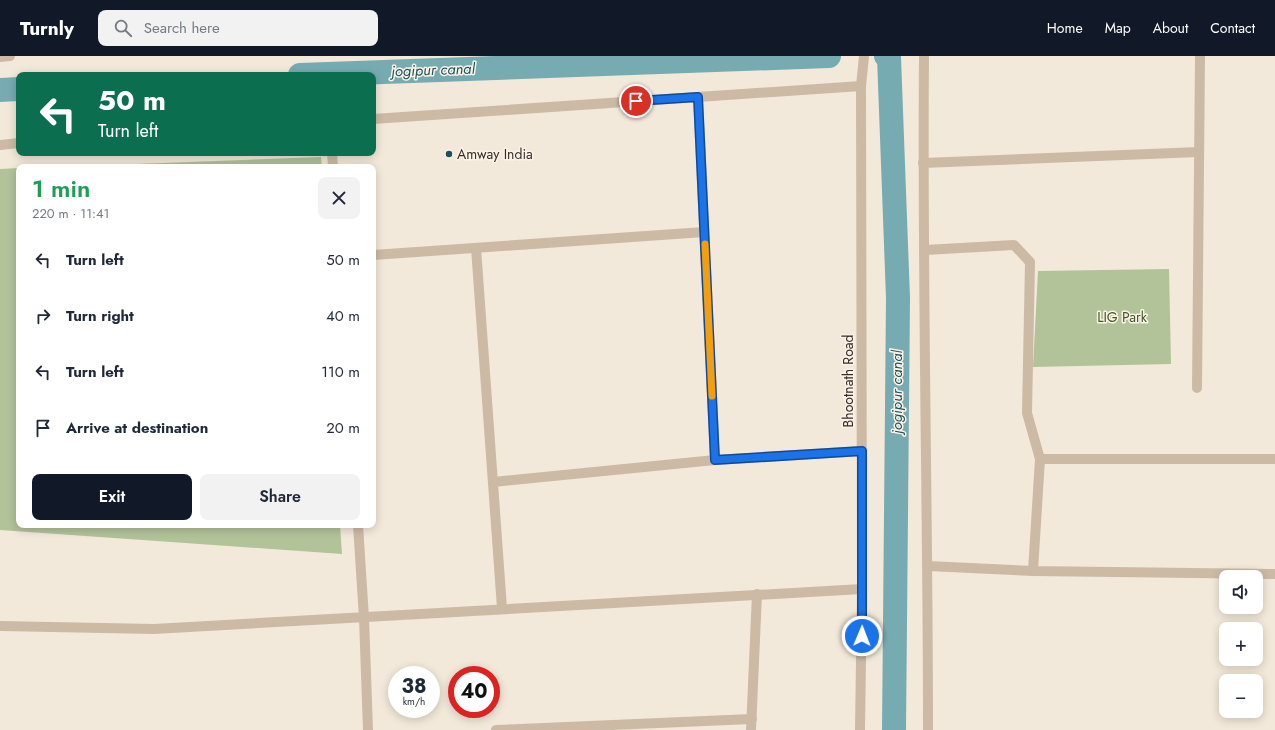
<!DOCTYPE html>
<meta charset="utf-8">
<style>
:root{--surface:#fff;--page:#f2f2f3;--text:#1f2937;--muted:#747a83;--accent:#111827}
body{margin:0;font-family:Jost,sans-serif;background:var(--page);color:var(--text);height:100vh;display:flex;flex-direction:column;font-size:15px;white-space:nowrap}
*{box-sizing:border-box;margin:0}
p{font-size:13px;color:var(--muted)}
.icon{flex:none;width:22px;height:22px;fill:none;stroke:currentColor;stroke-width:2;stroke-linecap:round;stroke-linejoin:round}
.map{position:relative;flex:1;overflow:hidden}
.panel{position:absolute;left:16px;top:108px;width:360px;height:364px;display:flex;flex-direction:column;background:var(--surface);border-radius:8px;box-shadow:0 2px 10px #0003}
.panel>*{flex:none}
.top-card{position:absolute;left:16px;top:16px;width:360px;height:84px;border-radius:8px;box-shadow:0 2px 10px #0003;background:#0b6e4f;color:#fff;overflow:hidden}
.buttons{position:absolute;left:1219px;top:514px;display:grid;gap:8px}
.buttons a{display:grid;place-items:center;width:44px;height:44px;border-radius:8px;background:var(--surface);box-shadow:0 2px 10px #0003;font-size:20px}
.speed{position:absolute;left:388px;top:610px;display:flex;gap:8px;font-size:20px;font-weight:700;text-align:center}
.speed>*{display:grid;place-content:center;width:52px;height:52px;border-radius:50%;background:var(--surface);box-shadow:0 2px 10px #0003;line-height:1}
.speed small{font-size:10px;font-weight:400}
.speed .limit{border:6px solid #d22;background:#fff;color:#111}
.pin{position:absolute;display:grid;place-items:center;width:34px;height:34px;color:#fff;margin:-17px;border:2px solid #fff;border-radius:50%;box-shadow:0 1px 4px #0007}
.me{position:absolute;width:44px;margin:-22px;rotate:1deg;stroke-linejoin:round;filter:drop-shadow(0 0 3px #0008)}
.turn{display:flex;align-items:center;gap:14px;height:84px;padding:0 16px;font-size:18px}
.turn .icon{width:52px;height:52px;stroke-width:2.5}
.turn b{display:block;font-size:28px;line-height:34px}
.round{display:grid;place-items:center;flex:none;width:42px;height:42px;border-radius:8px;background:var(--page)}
.overview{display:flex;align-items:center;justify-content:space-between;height:68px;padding:0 16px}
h1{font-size:24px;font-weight:600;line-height:30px;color:#1e9e55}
.action{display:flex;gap:8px;margin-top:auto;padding:8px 16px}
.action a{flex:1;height:46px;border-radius:8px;background:var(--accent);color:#fff;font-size:16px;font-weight:600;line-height:46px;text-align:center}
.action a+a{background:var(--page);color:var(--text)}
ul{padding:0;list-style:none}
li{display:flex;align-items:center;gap:12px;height:56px;padding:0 16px}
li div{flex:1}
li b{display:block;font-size:15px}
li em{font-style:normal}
header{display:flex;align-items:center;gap:24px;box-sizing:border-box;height:56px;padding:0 20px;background:var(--accent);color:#fff}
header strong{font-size:19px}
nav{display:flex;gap:22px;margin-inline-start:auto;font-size:14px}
.search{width:280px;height:36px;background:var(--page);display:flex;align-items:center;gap:10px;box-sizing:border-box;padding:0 14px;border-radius:8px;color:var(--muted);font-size:15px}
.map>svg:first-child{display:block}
.green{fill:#b2c399}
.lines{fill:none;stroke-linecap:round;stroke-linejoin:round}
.canal{stroke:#77abb2;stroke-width:24}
.minor{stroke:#ccbaa5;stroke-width:10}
.tertiary{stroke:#ccbaa5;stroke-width:10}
.route-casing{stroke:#114b97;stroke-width:10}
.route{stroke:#1a73e8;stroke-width:7}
.slow{stroke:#f59e0b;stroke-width:7}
.poi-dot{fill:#1a525c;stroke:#fbf3e7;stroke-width:1.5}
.labels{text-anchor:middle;stroke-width:3;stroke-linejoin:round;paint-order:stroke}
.poi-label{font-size:14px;fill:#372d27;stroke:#fbf3e7;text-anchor:start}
.park-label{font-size:14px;fill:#435729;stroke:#fbf3e7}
.street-label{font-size:14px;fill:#372d27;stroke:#fbf3e7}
.water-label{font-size:15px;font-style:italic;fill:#1a525c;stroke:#fbf3e7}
</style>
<header>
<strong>Turnly</strong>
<div class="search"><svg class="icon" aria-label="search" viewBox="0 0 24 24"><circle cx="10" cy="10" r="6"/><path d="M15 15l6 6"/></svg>Search here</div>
<nav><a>Home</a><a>Map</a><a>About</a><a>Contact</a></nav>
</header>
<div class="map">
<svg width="1275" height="674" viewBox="0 0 1275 674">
<rect width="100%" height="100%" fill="#f3e9da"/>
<g class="green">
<polygon points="321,101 322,111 55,111"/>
<polygon points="19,112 19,469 340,469 342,498 0,474 0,113"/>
<polygon points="1169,213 1171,308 1033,311 1038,215"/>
</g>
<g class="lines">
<g class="canal">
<polyline points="886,0 889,1 898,242 894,674"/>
<polyline points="300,19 829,0"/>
<polyline points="0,34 19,33"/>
</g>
<g class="minor">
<polyline points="0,1 10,0"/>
<polyline points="698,41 715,404"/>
<polyline points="373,63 861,30"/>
<polyline points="0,89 19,87"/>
<polyline points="332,97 333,111"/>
<polyline points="923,107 1199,96"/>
<polyline points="476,192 502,552"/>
<polyline points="925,194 1014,189 1030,206 1027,357 1040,403 1033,515"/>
<polyline points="373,199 704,176"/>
<polyline points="1197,332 1200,0"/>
<polyline points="1040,403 1275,403"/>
<polyline points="493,426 715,404 862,395"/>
<polyline points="358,469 364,562 368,674"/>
<polyline points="928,510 1033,515 1275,518"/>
<polyline points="0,570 154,573 862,533"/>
<polyline points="496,674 752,663"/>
<polyline points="751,674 757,538"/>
</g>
<g class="tertiary">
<path d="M924 0C922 225 928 449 928 674"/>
<polyline points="860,674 862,533 861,30 864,0"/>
</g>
</g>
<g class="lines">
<g class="route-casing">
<polyline id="route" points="636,45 698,41 715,404 862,395 862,580"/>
</g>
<use href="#route" class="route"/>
<polyline class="slow" points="705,188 712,340"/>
</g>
<circle class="poi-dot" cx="449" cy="98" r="4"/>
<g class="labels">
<g class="poi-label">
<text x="457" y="103">Amway India</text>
</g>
<g class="park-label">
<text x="1122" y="266">LIG Park</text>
</g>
<g class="street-label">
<text transform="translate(848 325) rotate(-90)" y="5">Bhootnath Road</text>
</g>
<g class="water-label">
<text transform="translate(433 14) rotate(-2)" y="5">jogipur canal</text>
<text transform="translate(897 336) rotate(-90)" y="5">jogipur canal</text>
</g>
</g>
</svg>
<div class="buttons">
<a><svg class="icon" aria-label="sound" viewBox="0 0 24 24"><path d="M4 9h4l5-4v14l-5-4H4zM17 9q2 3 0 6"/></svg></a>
<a>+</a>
<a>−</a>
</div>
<div class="speed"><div>38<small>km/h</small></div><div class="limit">40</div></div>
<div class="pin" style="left:636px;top:45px;background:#d93025"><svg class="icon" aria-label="arrive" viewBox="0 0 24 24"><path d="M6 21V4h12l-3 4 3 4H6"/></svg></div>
<svg class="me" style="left:862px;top:580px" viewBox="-20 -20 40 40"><circle r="17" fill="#1a73e8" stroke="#fff" stroke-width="3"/><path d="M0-11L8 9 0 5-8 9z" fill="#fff"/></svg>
<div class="top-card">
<div class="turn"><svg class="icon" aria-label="left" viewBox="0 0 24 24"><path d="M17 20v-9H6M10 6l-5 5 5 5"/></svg><div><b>50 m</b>Turn left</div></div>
</div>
<section class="panel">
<div class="overview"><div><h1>1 min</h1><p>220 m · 11:41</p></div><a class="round"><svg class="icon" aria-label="close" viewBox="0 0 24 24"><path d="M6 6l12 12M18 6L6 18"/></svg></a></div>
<ul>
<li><svg class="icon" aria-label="left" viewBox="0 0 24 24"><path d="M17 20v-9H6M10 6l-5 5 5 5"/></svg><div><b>Turn left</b></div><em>50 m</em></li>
<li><svg class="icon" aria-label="right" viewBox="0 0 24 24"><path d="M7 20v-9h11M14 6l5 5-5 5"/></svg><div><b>Turn right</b></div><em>40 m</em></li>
<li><svg class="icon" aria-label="left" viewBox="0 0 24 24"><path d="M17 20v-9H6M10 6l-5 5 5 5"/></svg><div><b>Turn left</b></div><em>110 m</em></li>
<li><svg class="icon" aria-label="arrive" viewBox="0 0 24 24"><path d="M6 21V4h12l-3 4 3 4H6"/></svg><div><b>Arrive at destination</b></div><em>20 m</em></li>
</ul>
<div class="action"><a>Exit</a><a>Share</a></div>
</section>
</div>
